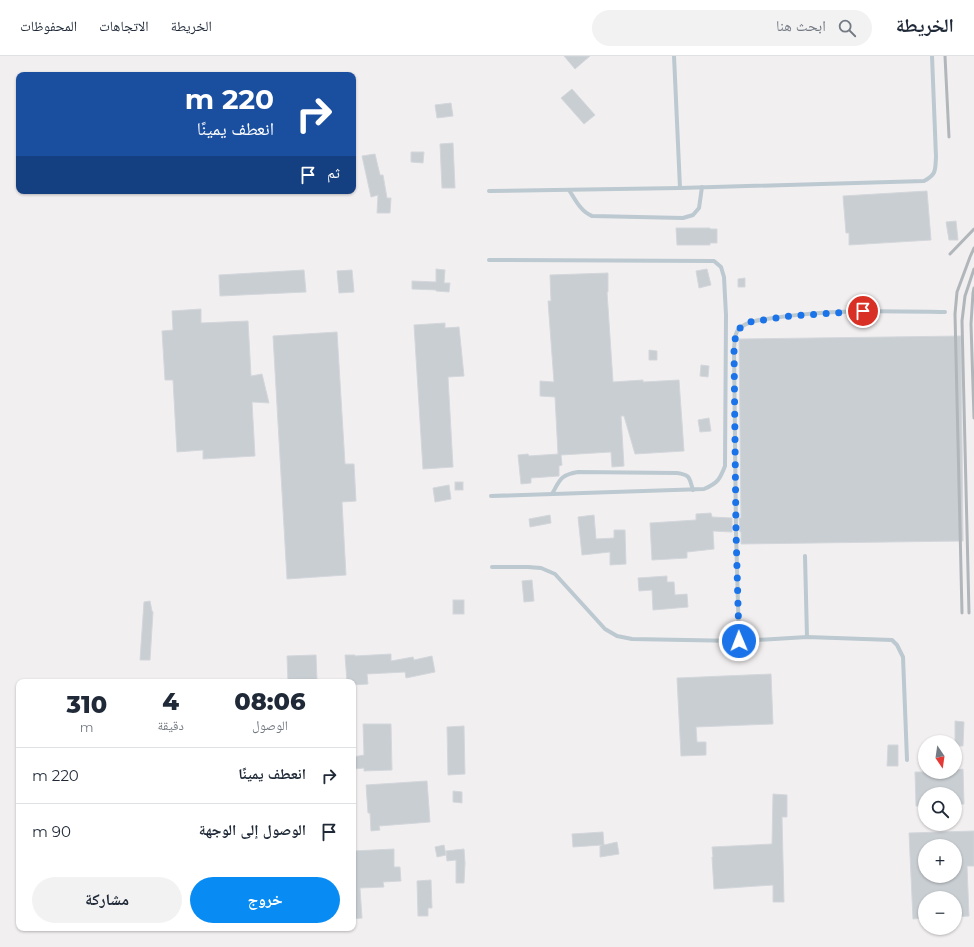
<!DOCTYPE html>
<html lang="ar">
<meta charset="utf-8">
<style>
:root{--surface:#fff;--page:#f2f2f3;--text:#1f2937;--muted:#747a83;--line:#e0e1e3;--accent:#088cf4}
body{margin:0;font-family:Montserrat,"Noto Naskh Arabic",sans-serif;background:var(--page);color:var(--text);direction:rtl;height:100vh;display:flex;flex-direction:column;font-size:15px;white-space:nowrap}
*{box-sizing:border-box;margin:0}
p{font-size:13px;color:var(--muted)}
.icon{flex:none;width:22px;height:22px;fill:none;stroke:currentColor;stroke-width:2;stroke-linecap:round;stroke-linejoin:round}
.map{position:relative;flex:1;overflow:hidden;direction:ltr}
.drawer{position:absolute;left:16px;top:623px;width:340px;height:252px;display:flex;flex-direction:column;background:var(--surface);border-radius:8px;box-shadow:0 1px 3px #0004;direction:rtl}
.drawer>*{flex:none}
.banner{position:absolute;left:16px;top:16px;width:340px;height:122px;border-radius:8px;box-shadow:0 1px 3px #0004;direction:rtl;background:#1a4fa0;color:#fff;overflow:hidden}
.needle{width:26px;rotate:167deg}
.fabs{position:absolute;left:918px;top:679px;display:grid;gap:8px}
.fabs a{display:grid;place-items:center;width:44px;height:44px;border-radius:50%;background:var(--surface);box-shadow:0 1px 3px #0004;font-size:20px}
.pin{position:absolute;display:grid;place-items:center;width:34px;height:34px;color:#fff;margin:-17px;border:2px solid #fff;border-radius:50%;box-shadow:0 1px 4px #0007}
.me{position:absolute;width:44px;margin:-22px;rotate:359deg;stroke-linejoin:round;filter:drop-shadow(0 0 3px #0008)}
.turn{display:flex;align-items:center;gap:14px;height:84px;padding:0 16px;font-size:18px}
.turn .icon{width:52px;height:52px;stroke-width:2.5}
.turn b{display:block;font-size:28px;line-height:34px}
.then{display:flex;align-items:center;height:38px;padding:0 16px;background:#0003;gap:8px;font-size:15px}
.eta{display:flex;justify-content:space-evenly;align-items:center;height:68px;text-align:center}
.eta b{font-size:24px;font-weight:800;line-height:28px}
.action{display:flex;gap:8px;margin-top:auto;padding:8px 16px}
.action a{flex:1;height:46px;border-radius:24px;background:var(--accent);color:#fff;font-size:16px;font-weight:800;line-height:46px;text-align:center}
.action a+a{background:var(--page);color:var(--text)}
ul{padding:0;list-style:none}
li{display:flex;align-items:center;gap:12px;height:56px;padding:0 16px;border-top:1px solid var(--line)}
li div{flex:1}
li b{display:block;font-size:15px}
li em{font-style:normal}
header{display:flex;align-items:center;gap:24px;box-sizing:border-box;height:56px;padding:0 20px;background:var(--surface);border-bottom:1px solid var(--line)}
header strong{font-size:19px}
nav{display:flex;gap:22px;margin-inline-start:auto;font-size:14px}
.search{width:280px;height:36px;background:var(--page);display:flex;align-items:center;gap:10px;box-sizing:border-box;padding:0 14px;border-radius:22px;color:var(--muted);font-size:15px}
.map>svg:first-child{display:block}
.building{fill:#c9ced3;stroke:#d3d7dc;fill-rule:evenodd}
.lines{fill:none;stroke-linecap:round;stroke-linejoin:round}
.lane{stroke:#bcc9d0;stroke-width:4}
.rail{stroke:#b1b6bb;stroke-width:3}
.route{stroke:#1a73e8;stroke-width:7;stroke-dasharray:0 12.6}
</style>
<header>
<strong>الخريطة</strong>
<div class="search"><svg class="icon" aria-label="search" viewBox="0 0 24 24"><circle cx="10" cy="10" r="6"/><path d="M15 15l6 6"/></svg>ابحث هنا</div>
<nav><a>الخريطة</a><a>الاتجاهات</a><a>المحفوظات</a></nav>
</header>
<div class="map">
<svg width="974" height="891" viewBox="0 0 974 891">
<rect width="100%" height="100%" fill="#f2eff0"/>
<g class="building">
<polygon points="564,0 590,0 575,13"/>
<polygon points="572,33 595,59 584,68 561,42"/>
<polygon points="451,47 453,60 437,62 435,49"/>
<polygon points="453,87 455,132 442,132 440,88"/>
<polygon points="411,96 424,96 423,107 411,106"/>
<polygon points="375,98 380,119 383,119 387,142 391,142 390,157 377,157 378,139 371,141 362,100"/>
<polygon points="927,135 931,184 849,189 849,177 846,177 843,140"/>
<polygon points="956,165 958,184 949,184 946,166"/>
<polygon points="676,172 710,172 710,173 717,173 717,187 710,187 710,189 677,189"/>
<polygon points="436,213 445,214 444,227 450,227 449,236 436,235 436,234 412,233 412,225 436,226"/>
<polygon points="707,213 711,229 699,232 696,215"/>
<polygon points="304,214 306,236 220,240 219,219"/>
<polygon points="352,214 354,236 339,237 337,215"/>
<polygon points="608,217 608,236 607,236 613,326 643,324 643,326 679,324 684,395 635,398 624,360 621,360 624,410 612,411 611,396 561,399 562,409 559,410 559,420 531,422 531,427 521,428 518,399 528,398 529,400 558,398 555,341 540,340 540,325 554,326 548,245 551,245 550,219"/>
<polygon points="745,222 745,231 738,231 738,223"/>
<polygon points="201,253 201,267 248,265 251,320 262,318 269,347 252,346 255,400 203,403 203,394 177,396 173,324 165,324 162,275 173,274 172,255"/>
<polygon points="445,267 445,272 459,271 464,320 448,321 453,411 423,413 414,269"/>
<polygon points="337,276 345,408 354,408 356,445 342,446 346,519 287,523 273,280"/>
<polygon points="961,280 963,485 741,488 741,476 740,476 739,462 741,462 739,283"/>
<polygon points="649,294 657,295 657,304 649,304"/>
<polygon points="701,309 709,310 708,321 700,320"/>
<polygon points="709,362 711,375 700,376 698,364"/>
<rect x="455" y="426" width="8" height="8"/>
<polygon points="449,429 451,443 435,446 433,432"/>
<polygon points="711,457 712,461 732,462 732,476 713,475 714,493 687,496 687,502 652,504 650,467 696,464 696,458"/>
<polygon points="550,459 551,467 530,471 529,463"/>
<polygon points="594,459 596,483 614,482 614,474 625,474 626,508 610,509 610,496 582,499 578,461"/>
<polygon points="667,520 667,526 674,526 675,539 687,538 688,551 653,554 652,534 639,535 638,522"/>
<polygon points="532,524 534,545 524,546 522,525"/>
<rect x="453" y="544" width="11" height="14"/>
<polygon points="150,545 152,555 153,556 150,604 140,604 144,546"/>
<polygon points="391,598 391,605 413,601 414,604 432,600 435,616 406,622 405,616 367,618 368,628 353,629 353,626 347,626 345,599 355,599 355,600"/>
<polygon points="316,599 317,624 288,626 287,600"/>
<polygon points="771,618 773,668 696,671 697,686 706,686 706,699 681,700 677,622"/>
<polygon points="955,665 964,666 963,690 955,690"/>
<polygon points="363,668 391,668 392,714 364,715 364,712 354,713 353,701 364,699"/>
<polygon points="464,670 465,718 448,719 447,671"/>
<polygon points="888,689 898,689 898,710 887,710"/>
<polygon points="963,713 964,748 955,749 955,738 925,738 925,750 916,750 915,716 955,716 955,714"/>
<polygon points="427,725 430,766 379,770 380,774 371,775 370,757 368,757 366,729"/>
<polygon points="453,735 462,736 462,747 453,746"/>
<polygon points="773,738 787,739 787,761 782,761 784,846 773,846 773,829 714,833 712,801 713,801 712,791 772,788"/>
<path d="M974 775V810H967L969 860 955 861V842H925V862L913 863 909 777ZM925 790H955V820H925Z"/>
<polygon points="603,776 604,789 617,786 619,798 600,801 600,790 602,789 573,791 572,778"/>
<polygon points="444,789 446,799 437,801 435,791"/>
<polygon points="394,793 394,811 400,811 401,825 383,826 384,831 360,832 362,862 353,863 353,795"/>
<polygon points="464,793 465,807 464,827 456,827 456,804 447,805 446,795"/>
<polygon points="431,824 432,852 428,852 428,860 418,860 417,825"/>
</g>
<g class="lines">
<g class="lane">
<polyline points="674,0 680,132"/>
<path d="M569 134C575 143 581 156 592 160L683 162 693 159 699 152 702 131"/>
<path d="M489 135 680 132 924 125C937 118 935 114 936 101L932 0"/>
<path d="M489 204 714 205 721 211 724 221 726 259 725 410C720 423 718 427 704 433L491 440"/>
<path d="M552 438C560 424 560 419 578 416L677 417C691 419 689 422 693 434"/>
<polyline points="805,500 807,581"/>
<polyline points="492,511 528,511 541,512 555,518 605,573 617,580 632,583 739,585 807,581 892,584 897,589 903,601 907,704"/>
<path d="M739 585 736 476 734 293C735 285 734 276 741 271 751 264 762 264 773 262 830 253 888 255 945 256"/>
</g>
<g class="rail">
<polyline points="945,0 949,81"/>
<polyline points="950,198 974,173"/>
<polyline points="974,232 973,237 971,268 974,362"/>
<polyline points="962,557 955,258 957,236 970,201 974,192"/>
<polyline points="969,557 962,265 965,240 974,213"/>
</g>
</g>
<g class="lines">
<polyline class="route" points="739,585 736,476 734,293 736,276 741,271 750,266 790,260 863,255"/>
</g>
</svg>
<div class="fabs">
<a><svg class="needle" viewBox="-14 -14 28 28"><path d="M0-13l5 13h-10z" fill="#e53935"/><path d="M0 13l5-13h-10z" fill="#747a83"/></svg></a>
<a><svg class="icon" aria-label="search" viewBox="0 0 24 24"><circle cx="10" cy="10" r="6"/><path d="M15 15l6 6"/></svg></a>
<a>+</a>
<a>−</a>
</div>
<div class="pin" style="left:863px;top:255px;background:#d93025"><svg class="icon" aria-label="arrive" viewBox="0 0 24 24"><path d="M6 21V4h12l-3 4 3 4H6"/></svg></div>
<svg class="me" style="left:739px;top:585px" viewBox="-20 -20 40 40"><circle r="17" fill="#1a73e8" stroke="#fff" stroke-width="3"/><path d="M0-11L8 9 0 5-8 9z" fill="#fff"/></svg>
<div class="banner">
<div class="turn"><svg class="icon" aria-label="right" viewBox="0 0 24 24"><path d="M7 20v-9h11M14 6l5 5-5 5"/></svg><div><b>220 m</b>انعطف يمينًا</div></div>
<div class="then">ثم<svg class="icon" aria-label="arrive" viewBox="0 0 24 24"><path d="M6 21V4h12l-3 4 3 4H6"/></svg></div>
</div>
<section class="drawer">
<div class="eta">
<div><b>08:06</b><p>الوصول</p></div>
<div><b>4</b><p>دقيقة</p></div>
<div><b>310</b><p>m</p></div>
</div>
<ul>
<li><svg class="icon" aria-label="right" viewBox="0 0 24 24"><path d="M7 20v-9h11M14 6l5 5-5 5"/></svg><div><b>انعطف يمينًا</b></div><em>220 m</em></li>
<li><svg class="icon" aria-label="arrive" viewBox="0 0 24 24"><path d="M6 21V4h12l-3 4 3 4H6"/></svg><div><b>الوصول إلى الوجهة</b></div><em>90 m</em></li>
</ul>
<div class="action"><a>خروج</a><a>مشاركة</a></div>
</section>
</div>
